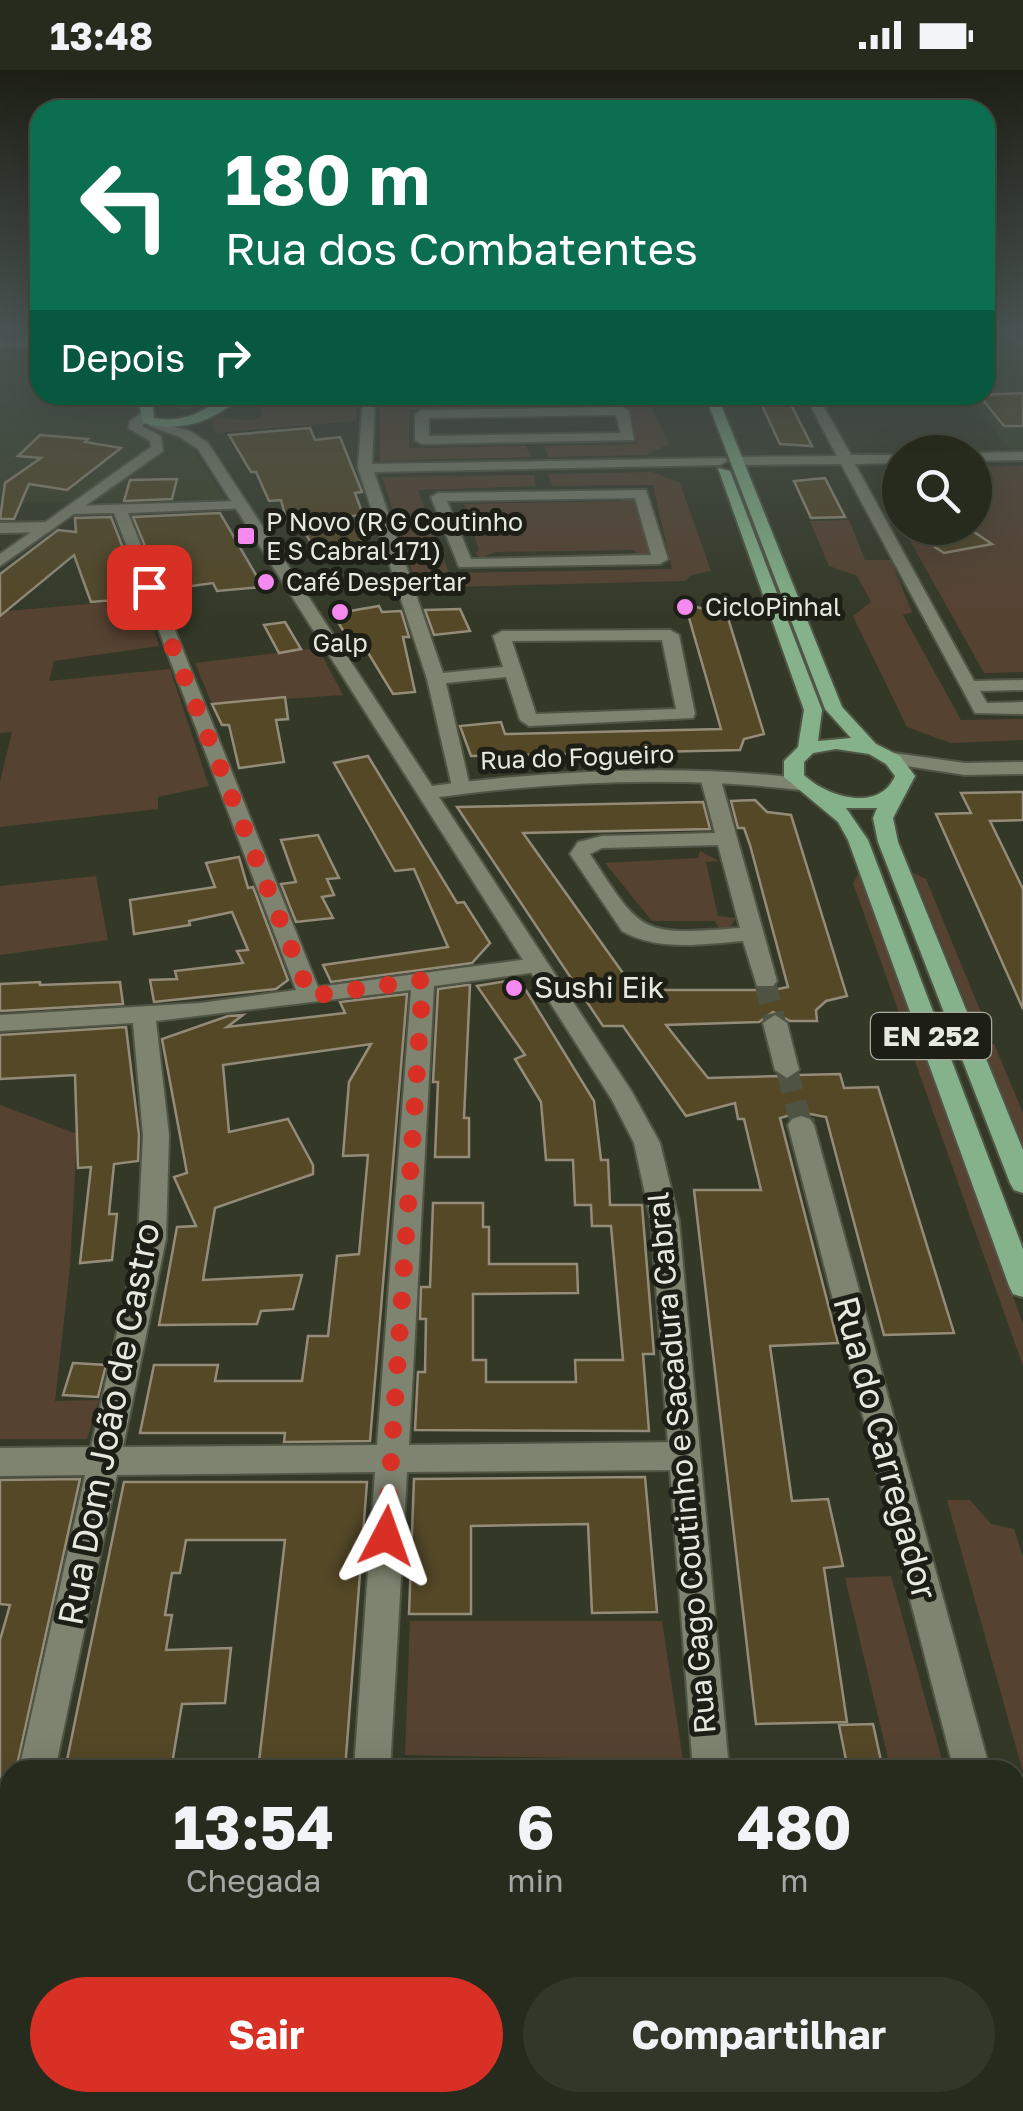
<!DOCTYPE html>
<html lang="pt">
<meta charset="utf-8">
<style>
:root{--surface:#272b1d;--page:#33372a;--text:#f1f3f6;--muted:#a4a7a4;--line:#43473b;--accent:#d93025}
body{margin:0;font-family:"Golos Text",sans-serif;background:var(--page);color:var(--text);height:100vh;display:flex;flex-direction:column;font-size:38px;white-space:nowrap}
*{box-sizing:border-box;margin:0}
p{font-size:32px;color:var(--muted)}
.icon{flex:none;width:55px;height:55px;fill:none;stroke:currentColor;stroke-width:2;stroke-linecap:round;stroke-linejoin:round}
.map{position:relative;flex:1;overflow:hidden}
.details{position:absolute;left:0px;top:1690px;width:1025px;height:352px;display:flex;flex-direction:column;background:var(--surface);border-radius:30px 30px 0 0;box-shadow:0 10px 40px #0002,0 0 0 2px var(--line)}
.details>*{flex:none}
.hud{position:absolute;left:30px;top:30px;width:965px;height:305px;border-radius:30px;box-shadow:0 10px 40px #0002,0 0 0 2px var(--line);background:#0b6e4f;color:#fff;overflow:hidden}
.fabs{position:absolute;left:882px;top:365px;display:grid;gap:20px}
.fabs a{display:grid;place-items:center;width:110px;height:110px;border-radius:50%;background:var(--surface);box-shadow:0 10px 40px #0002,0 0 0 2px var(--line);font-size:50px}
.pin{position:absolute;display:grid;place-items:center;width:85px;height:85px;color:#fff;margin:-42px;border-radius:20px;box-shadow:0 5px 15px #0006}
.me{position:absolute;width:110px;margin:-55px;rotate:4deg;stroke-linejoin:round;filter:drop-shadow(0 0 8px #0008)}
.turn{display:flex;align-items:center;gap:35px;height:210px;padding:0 30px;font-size:45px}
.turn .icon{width:130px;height:130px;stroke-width:2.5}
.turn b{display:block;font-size:70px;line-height:85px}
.then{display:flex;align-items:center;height:95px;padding:0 30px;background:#0003;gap:20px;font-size:38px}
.eta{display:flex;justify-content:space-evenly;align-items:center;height:170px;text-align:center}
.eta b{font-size:60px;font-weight:700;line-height:70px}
.action{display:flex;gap:20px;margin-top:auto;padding:20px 30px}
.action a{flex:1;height:115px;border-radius:60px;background:var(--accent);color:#fff;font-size:40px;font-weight:700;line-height:115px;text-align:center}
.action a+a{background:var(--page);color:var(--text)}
.status{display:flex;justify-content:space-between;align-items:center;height:70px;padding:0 50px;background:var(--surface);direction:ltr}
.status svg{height:28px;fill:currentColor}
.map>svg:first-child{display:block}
.built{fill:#3b4229}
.green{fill:#564231}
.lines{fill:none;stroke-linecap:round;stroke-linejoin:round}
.stream{stroke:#59867e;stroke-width:4}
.building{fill:#544827;stroke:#948c78;stroke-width:2.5}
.minor-tunnel-far1{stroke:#4f5442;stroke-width:22;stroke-dasharray:22 11;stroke-linecap:butt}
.minor-tunnel{stroke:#4f5442;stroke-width:29;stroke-dasharray:29 15;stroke-linecap:butt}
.minor-casing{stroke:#515545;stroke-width:4}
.tertiary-casing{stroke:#515545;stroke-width:4}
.primary-casing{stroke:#515545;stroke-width:4}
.minor{fill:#7e8470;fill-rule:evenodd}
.tertiary{fill:#7e8470;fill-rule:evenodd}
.primary{fill:#85b28a;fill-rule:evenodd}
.route{stroke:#d93025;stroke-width:18;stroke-dasharray:0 32.4}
.poi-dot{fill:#f489ef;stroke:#1d1f17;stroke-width:4}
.labels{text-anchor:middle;stroke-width:10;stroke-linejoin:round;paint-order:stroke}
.far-poi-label{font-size:25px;fill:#e6eade;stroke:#1d1f17;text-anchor:start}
.far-street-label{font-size:25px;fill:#e6eade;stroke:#1d1f17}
.shield{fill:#1d1f17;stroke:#aaada2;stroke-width:2.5}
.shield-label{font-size:28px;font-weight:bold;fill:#e6eade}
.poi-label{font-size:30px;fill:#e6eade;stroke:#1d1f17;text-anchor:start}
.street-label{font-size:30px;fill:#e6eade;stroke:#1d1f17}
.near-street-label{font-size:35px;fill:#e6eade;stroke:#1d1f17}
</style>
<div class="status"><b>13:48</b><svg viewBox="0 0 49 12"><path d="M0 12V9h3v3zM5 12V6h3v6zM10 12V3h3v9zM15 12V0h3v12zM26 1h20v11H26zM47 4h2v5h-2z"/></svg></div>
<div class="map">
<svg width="1023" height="2041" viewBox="0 0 1023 2041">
<rect width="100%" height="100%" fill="#343927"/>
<g class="built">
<polygon points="985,275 1002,275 1023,286 1023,378 1008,379 970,325 985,325"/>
<polygon points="0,276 40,277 40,325 130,325 137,329 185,367 226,431 0,432"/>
</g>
<g class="green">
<polygon points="249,325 358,325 356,351 215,363 211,348 253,350 261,347 260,335 240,331"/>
<polygon points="380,325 409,325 410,329 645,326 670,374 645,385 548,387 544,376 637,374 629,336 410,340 409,378 526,376 532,387 380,391"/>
<polygon points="1023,396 1023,602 984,603 903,458 975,458 975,397"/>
<polygon points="652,402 680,413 711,501 691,505 685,511 417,518 382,407 534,405 536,416 418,420 449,503 672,499 653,415 553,416 548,404"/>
<polygon points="621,427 636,430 651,483 639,485 634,480 495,482 482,488 475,484 479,480 464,434 621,431"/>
<polygon points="849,450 865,490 891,490 912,542 903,545 961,650 1023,649 1023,670 951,673 907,657 853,546 871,532 857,506 829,496 810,451"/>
<polygon points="146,529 159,576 54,591 49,611 170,599 209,716 158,727 158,739 0,757 0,712 12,662 0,663 0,546 7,541"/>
<polygon points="318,578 343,625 212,634 195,593"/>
<polygon points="700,781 719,791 706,792 718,846 736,848 731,856 720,860 715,851 652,851 605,793 698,788"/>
<polygon points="859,803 918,964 907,965 853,813"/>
<polygon points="913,803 926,809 989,962 978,963"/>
<polygon points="96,806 108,870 0,885 0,816"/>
<polygon points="982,974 994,974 1023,1043 1023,1075"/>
<polygon points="910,977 923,977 1023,1254 1023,1296"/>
<polygon points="0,1035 77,1064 70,1197 55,1331 99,1330 87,1369 0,1369"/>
<polygon points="947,1430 970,1430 991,1454 1014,1459 1023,1487 1023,1702"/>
<polygon points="891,1506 945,1700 891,1700 845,1508"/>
<polygon points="410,1551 662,1551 683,1690 405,1685"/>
</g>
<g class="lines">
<polyline class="stream" points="999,261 1023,274"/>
</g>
<g class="building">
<polygon points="1023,323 1023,356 1004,356 979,325"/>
<polygon points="757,325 786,325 812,376 780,374"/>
<polygon points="310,358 315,370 340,367 362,422 355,423 363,445 351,446 365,479 339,482 337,476 315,479 298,452 287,453 281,430 269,431 256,402 251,402 229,365"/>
<polygon points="40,365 88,369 85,372 121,378 67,420 29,414 14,449 0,449 5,413 41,388 18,386"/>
<polygon points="825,408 845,447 811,448 794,411"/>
<polygon points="177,409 172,429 124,431 130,410"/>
<polygon points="220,443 263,517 217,521 213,513 163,520 133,447"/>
<polygon points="111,447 141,524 128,526 129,529 91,532 74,485 0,546 0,504 58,460 76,462 75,448"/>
<polygon points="906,458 968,458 992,474 944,483"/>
<polygon points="685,534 727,545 764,664 744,669 740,680 471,686 460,656 501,652 505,664 721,659"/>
<polygon points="379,536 382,542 401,541 409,567 403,567 415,622 393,624 367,581 357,583 333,544"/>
<polygon points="460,539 470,561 434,565 425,540"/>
<polygon points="285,552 301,579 279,583 264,555"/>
<polygon points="285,627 288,649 276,650 284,692 239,698 229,655 222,655 212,634"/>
<polygon points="368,686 457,833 464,832 490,873 472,893 331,912 323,895 448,877 414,799 395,801 334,693"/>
<polygon points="1023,722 1023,750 990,751 1023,819 1023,939 936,744 971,743 961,723"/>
<polygon points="755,730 767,742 791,745 847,926 826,931 816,940 817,951 790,951 773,942 759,952 666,955 708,1008 777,1006 789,1011 798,1005 840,1004 844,1018 878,1017 954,1263 884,1265 826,1047 800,1042 780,1048 838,1273 770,1276 792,1431 828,1429 843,1496 824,1498 847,1652 756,1654 694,1120 761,1120 744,1049 738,1049 735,1033 686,1046 623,956 603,956 457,737 703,732 710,759 523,763 635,920 773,920 788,917 750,775 744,758 738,758 731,731"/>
<polygon points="318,765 339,808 327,809 334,825 322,827 333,848 296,852 281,814 296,812 281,770"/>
<polygon points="239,787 248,818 253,817 288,910 276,919 154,932 150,910 177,909 175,901 243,893 237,881 248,880 232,842 189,851 190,855 134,864 130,830 215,817 206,793"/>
<polygon points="519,909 594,1031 601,1090 608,1090 610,1135 642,1135 654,1284 643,1284 649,1361 415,1360 418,1302 425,1302 426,1249 420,1249 421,1217 430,1217 433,1133 483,1133 483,1157 489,1157 489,1194 577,1194 578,1223 473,1224 473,1290 486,1290 486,1312 576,1312 575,1290 623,1290 611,1156 592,1156 591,1135 575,1135 573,1090 546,1090 541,1032 515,989 525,985 477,916"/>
<polygon points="40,912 40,915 120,912 123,934 0,941 0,914"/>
<polygon points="467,915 470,915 464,1048 469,1048 469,1087 435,1087 438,1012 433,1012 438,919"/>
<polygon points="407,924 370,1371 284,1372 285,1363 140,1363 154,1295 218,1295 215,1311 302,1311 308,1266 328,1266 337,1186 359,1184 368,1085 343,1086 349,1012 371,974 223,995 229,1062 288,1049 313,1095 313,1104 215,1138 203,1210 302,1205 293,1239 261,1241 257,1254 159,1255 177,1157 196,1156 174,1107 187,1103 162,969 228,946 243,945 227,957 345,943 340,932"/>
<polygon points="126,957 139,1065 138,1091 114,1094 109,1144 117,1144 112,1190 80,1193 91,1097 78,1098 75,1005 0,1009 0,965"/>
<polygon points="73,1293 106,1295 98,1327 63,1325"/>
<polygon points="645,1407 657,1542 592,1543 588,1454 471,1456 471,1544 409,1544 414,1409"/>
<polygon points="80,1409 16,1700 10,1700 9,1733 0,1732 0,1570 10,1535 0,1534 0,1410"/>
<polygon points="124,1412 367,1412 345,1700 258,1700 285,1470 186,1470 180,1503 172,1503 165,1545 172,1545 166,1580 231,1578 225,1633 182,1634 171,1700 65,1700"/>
<polygon points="873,1654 883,1700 848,1700 839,1655"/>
</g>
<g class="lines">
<g class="minor-tunnel-far1">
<polyline points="765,911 775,953"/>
<polyline points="787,1000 801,1053"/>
</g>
<polyline class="minor-tunnel" points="800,1051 801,1055"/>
<g class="minor-casing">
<g id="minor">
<polygon points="40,269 40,277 0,278 0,270"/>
<path d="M363 325H375L372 394 725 388 727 391 720 395 374 402 443 603 503 597 493 566 502 561 670 560 679 565 695 644 693 648 529 656 520 650 506 607 446 613 470 717 467 721H453L427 609 358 398ZM662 570 676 639 536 644 512 571Z"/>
<polygon points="805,325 817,325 851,385 900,385 900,393 855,394 974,611 1023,610 1023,620 980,621 987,633 1023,632 1023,644 975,643 841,394 738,395 731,391 738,387 837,386"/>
<path d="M622 337 629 341 634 370 422 374 415 370V344L422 340ZM616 345 621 363 429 366V348Z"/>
<polygon points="1023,382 1023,390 975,391 975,383"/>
<path d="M646 420 668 489 660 494 459 497 431 427 438 423ZM635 428 651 485 471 489 447 431Z"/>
<path d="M242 431 249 435 247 438 128 443 318 917 537 888 548 895 537 902 434 916 409 1375 682 1372 693 1376 698 1386 693 1396 682 1400 407 1402 390 1700H354L375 1402 117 1405 55 1700H19L85 1405 0 1406V1378L91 1377 138 1169 143 1065 133 953 0 961V945L200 933 296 920 114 443 72 444 65 440 72 436ZM411 920 377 1375 123 1377 166 1169 169 1065 156 951Z"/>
<polygon points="0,453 48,452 56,457 48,462 0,463"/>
<polygon points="894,683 965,693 1023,692 1023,704 965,705 887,693 884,689"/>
<path d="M710 701 720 707 777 911 773 916H757L743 871C704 874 658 882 622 861L570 784 578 772 602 766 715 763 700 707ZM718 775 740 858C641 865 643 866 590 784L602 778Z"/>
<polygon points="775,945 787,953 799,1000 787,1008 775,1000 763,953"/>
<polygon points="801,1046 810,1049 814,1055 990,1700 954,1700 788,1055 792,1049"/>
<polygon points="10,1807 10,1889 0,1893 0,1812"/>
<polygon points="1015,1854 1023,1857 1023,1896 1015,1899"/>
<rect x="0" y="1897" width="10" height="40"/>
<polygon points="332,2032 374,2032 373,2041 331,2041"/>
<polygon points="955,2032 997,2032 999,2041 957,2041"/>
</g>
</g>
<g class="tertiary-casing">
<g id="tertiary">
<polygon points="141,343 153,346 142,356 161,366 163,381 0,496 0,484 151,377 150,371 128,358 130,351"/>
<path d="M149 350 190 361 208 373 432 716C553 700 679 694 800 708L810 714 800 720C681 706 558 711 439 727L632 1022 660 1073 679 1151 729 1700H693L651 1151 634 1073 612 1030 198 379 180 367 149 356Z"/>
<rect x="720" y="2032" width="42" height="9"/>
</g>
</g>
<g class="primary-casing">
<g id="primary">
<path d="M137 325 185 329 242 325C215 352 180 363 143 353ZM220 330C199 344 180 353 154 348L152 331 185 337Z"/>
<path d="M705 325H717L842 637 876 674 900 686 915 706 893 748 898 772 1023 1080V1123L1014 1120 1010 1113 878 772 873 748 877 738H846L868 770 1023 1179V1227L1013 1224 1009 1216 848 770 838 752 784 707V691L798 677 804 640 718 398 730 401 822 640 818 671 851 668 825 639ZM836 679 869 684 886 694 895 706C879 743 827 727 804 705V692L813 683Z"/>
</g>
</g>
<use href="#minor" class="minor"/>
<use href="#tertiary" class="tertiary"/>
<use href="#primary" class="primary"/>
</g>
<linearGradient id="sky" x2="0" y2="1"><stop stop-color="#1d1f15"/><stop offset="0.48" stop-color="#4a5452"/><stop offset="1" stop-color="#4a5452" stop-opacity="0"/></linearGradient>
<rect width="1023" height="547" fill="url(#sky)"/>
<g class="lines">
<polyline class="route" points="149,517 310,926 423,910 386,1466"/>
</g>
<g class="poi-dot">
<rect x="236" y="456" width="20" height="20" rx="5"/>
<circle cx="266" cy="512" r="10"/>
<circle cx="685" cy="537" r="10"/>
<circle cx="340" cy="542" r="10"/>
<circle cx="514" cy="918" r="10"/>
</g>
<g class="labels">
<g class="far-poi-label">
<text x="266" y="461">P Novo (R G Coutinho<tspan x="266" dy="29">E S Cabral 171)</tspan></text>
<text x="286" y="521">Café Despertar</text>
<text x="705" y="546">CicloPinhal</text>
<text x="340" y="582" text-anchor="middle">Galp</text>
</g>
<g class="far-street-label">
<text transform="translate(577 687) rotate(-2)" y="9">Rua do Fogueiro</text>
</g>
<rect class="shield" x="871" y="943" width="120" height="46" rx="8"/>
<g class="shield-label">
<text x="931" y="976">EN 252</text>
</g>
<g class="poi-label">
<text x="534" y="928">Sushi Eik</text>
</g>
<g class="street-label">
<text transform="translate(682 1393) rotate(-95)" y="10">Rua Gago Coutinho e Sacadura Cabral</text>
</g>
<g class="near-street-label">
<text transform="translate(109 1354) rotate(-79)" y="12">Rua Dom João de Castro</text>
<text transform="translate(885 1378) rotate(75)" y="12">Rua do Carregador</text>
</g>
</g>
</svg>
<div class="fabs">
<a><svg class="icon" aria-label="search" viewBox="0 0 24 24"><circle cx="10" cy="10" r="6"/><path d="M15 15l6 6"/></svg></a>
</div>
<div class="pin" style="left:149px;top:517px;background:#d93025"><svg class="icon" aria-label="arrive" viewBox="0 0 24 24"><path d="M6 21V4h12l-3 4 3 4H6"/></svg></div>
<svg class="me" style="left:386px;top:1466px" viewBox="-20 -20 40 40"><path d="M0-17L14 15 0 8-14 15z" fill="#d93025" stroke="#fff" stroke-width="4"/></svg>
<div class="hud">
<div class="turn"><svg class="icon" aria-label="left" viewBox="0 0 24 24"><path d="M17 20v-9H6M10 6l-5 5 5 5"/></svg><div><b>180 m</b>Rua dos Combatentes</div></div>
<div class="then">Depois<svg class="icon" aria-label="right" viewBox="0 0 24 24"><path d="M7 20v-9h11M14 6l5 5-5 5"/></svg></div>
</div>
<section class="details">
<div class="eta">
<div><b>13:54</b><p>Chegada</p></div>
<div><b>6</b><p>min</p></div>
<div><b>480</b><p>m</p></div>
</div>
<div class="action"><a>Sair</a><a>Compartilhar</a></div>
</section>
</div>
